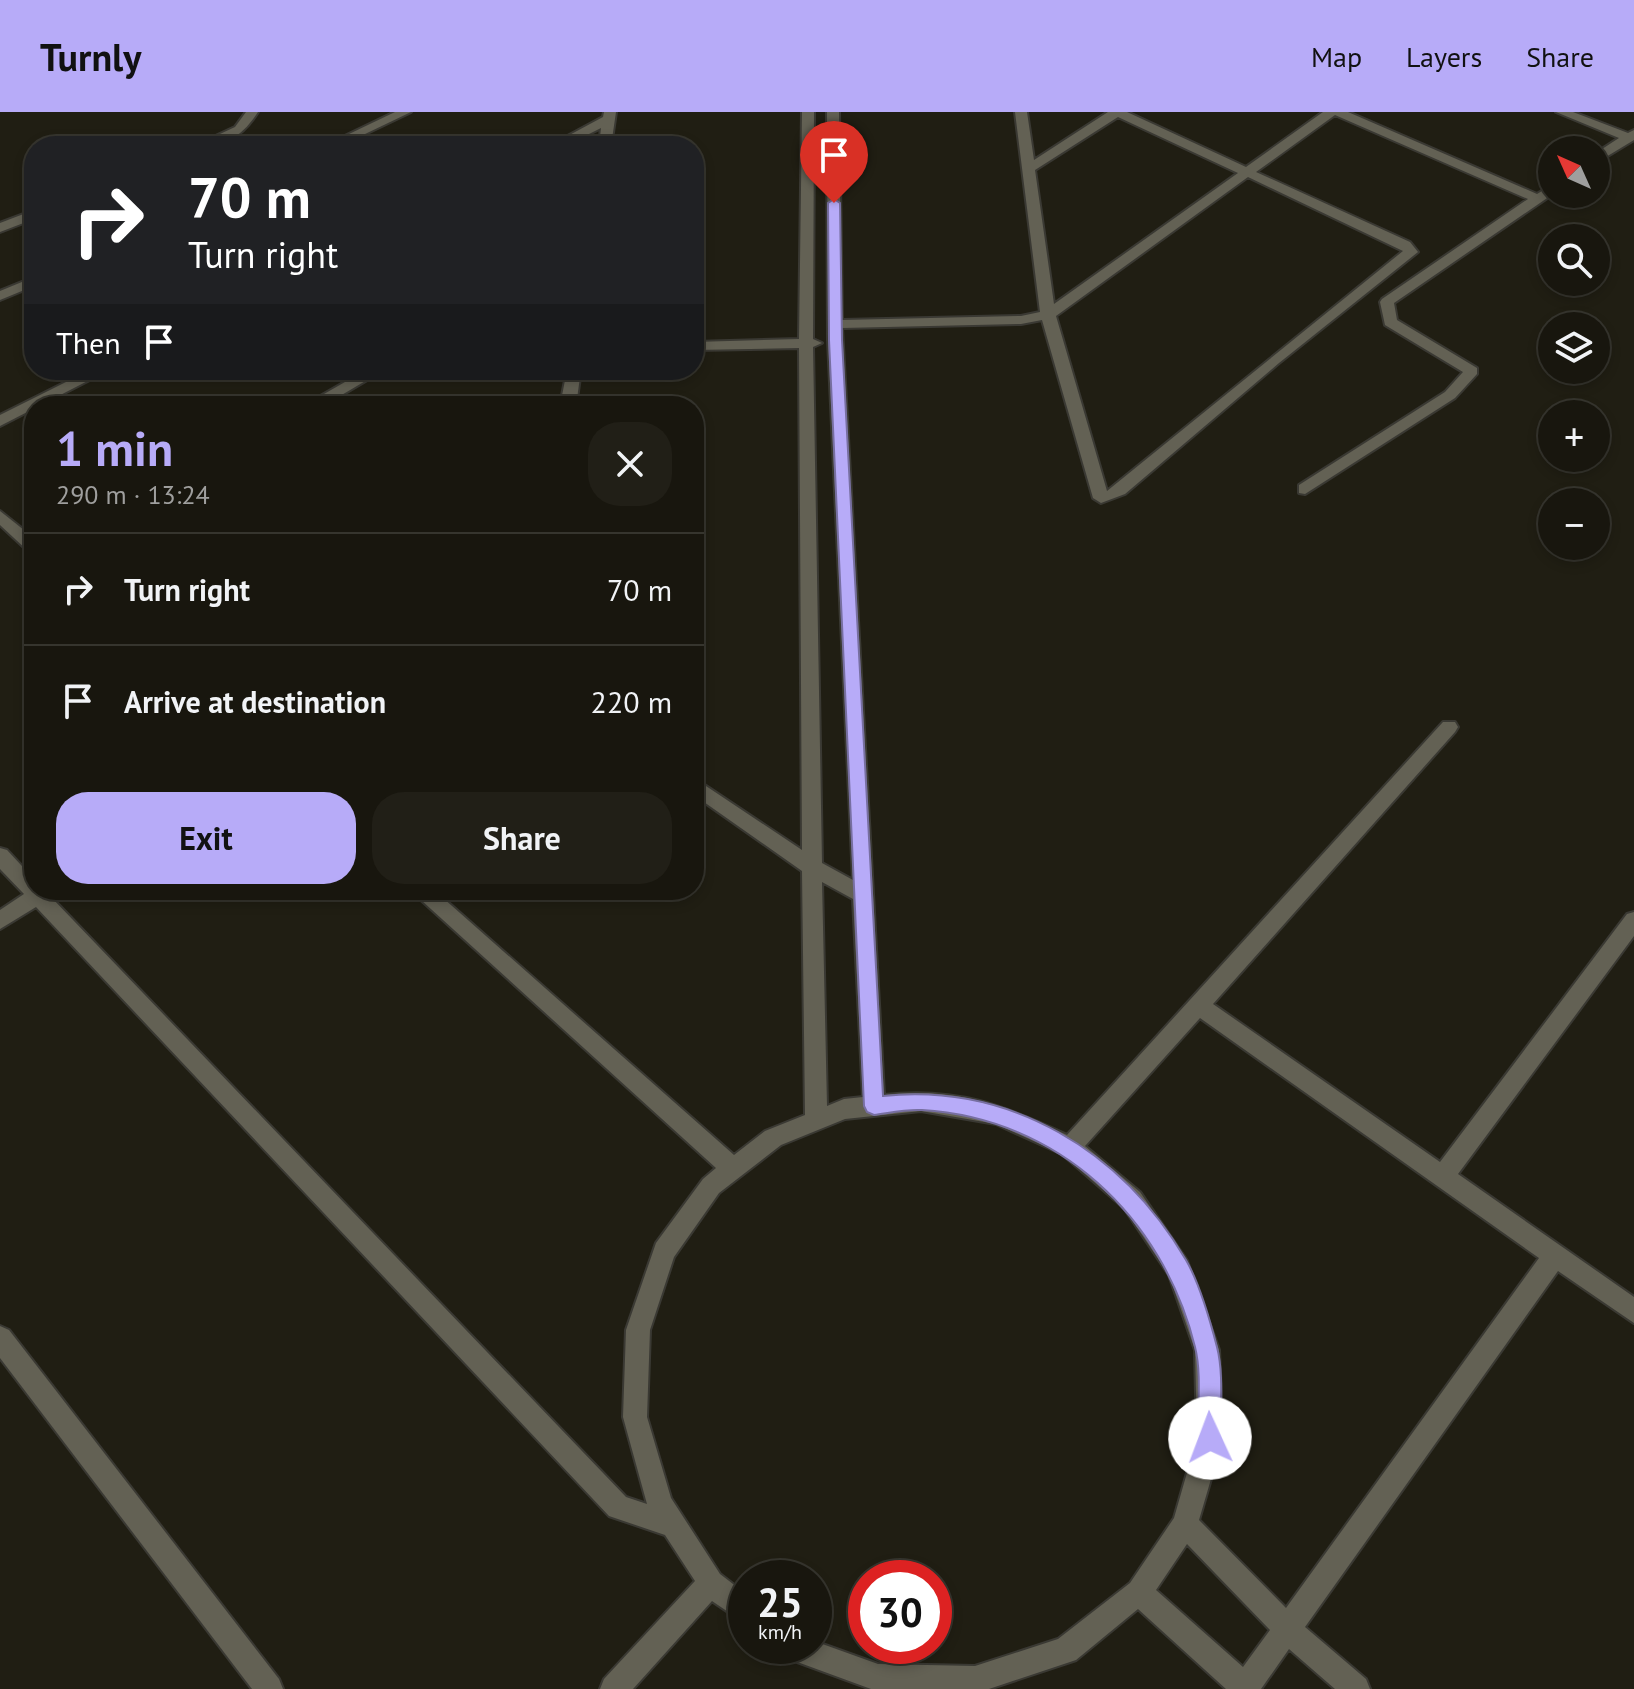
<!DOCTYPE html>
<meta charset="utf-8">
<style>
:root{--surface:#18160e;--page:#211f17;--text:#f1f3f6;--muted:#9f9f9e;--line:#36352e;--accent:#b7abf8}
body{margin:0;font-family:"PT Sans",sans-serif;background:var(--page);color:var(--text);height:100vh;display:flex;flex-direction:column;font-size:30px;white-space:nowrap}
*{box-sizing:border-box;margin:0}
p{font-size:26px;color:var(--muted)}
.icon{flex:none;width:44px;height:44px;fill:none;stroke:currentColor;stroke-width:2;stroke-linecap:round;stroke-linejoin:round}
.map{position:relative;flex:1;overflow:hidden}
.details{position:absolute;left:24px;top:284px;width:680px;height:504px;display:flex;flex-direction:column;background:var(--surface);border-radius:32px;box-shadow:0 4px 12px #0003,0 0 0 2px var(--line)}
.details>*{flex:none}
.hud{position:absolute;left:24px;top:24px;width:680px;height:244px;border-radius:32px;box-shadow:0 4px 12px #0003,0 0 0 2px var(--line);background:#202124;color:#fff;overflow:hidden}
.needle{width:52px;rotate:315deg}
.fabs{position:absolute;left:1538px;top:24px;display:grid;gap:16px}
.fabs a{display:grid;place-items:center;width:72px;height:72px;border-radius:50%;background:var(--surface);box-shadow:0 4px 12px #0003,0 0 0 2px var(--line);font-size:40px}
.speed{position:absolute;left:728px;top:1448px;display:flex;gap:16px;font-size:40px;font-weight:700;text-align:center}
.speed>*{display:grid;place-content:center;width:104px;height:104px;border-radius:50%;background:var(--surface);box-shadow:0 4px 12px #0003,0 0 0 2px var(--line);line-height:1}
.speed small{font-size:20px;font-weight:400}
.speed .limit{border:12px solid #d22;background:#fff;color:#111}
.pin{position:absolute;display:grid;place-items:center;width:68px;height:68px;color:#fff;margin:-82px -34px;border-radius:50% 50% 50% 0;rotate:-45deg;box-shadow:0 0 8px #0007}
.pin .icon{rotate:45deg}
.me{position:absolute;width:88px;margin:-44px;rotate:358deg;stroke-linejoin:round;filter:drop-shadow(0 0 6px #0008)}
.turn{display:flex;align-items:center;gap:28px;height:168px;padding:0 32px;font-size:36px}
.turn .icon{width:104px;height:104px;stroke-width:2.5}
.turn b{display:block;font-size:56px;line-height:68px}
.then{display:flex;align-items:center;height:76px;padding:0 32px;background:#0003;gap:16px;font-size:30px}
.round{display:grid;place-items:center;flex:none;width:84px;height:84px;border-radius:32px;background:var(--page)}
.head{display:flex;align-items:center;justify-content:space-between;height:136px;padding:0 32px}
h1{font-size:48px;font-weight:700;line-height:60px;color:var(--accent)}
.button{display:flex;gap:16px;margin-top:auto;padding:16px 32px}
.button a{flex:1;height:92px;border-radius:32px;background:var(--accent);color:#111;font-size:32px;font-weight:700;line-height:92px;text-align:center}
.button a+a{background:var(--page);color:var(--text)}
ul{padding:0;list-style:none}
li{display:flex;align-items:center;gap:24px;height:112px;padding:0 32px;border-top:2px solid var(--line)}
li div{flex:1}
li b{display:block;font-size:30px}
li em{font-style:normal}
header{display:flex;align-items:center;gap:48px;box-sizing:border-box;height:112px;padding:0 40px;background:var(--accent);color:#111}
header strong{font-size:38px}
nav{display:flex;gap:44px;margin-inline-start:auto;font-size:28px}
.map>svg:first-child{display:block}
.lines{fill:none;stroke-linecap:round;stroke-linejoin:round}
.minor-casing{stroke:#3a3933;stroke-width:4}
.minor{fill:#636154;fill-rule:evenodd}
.route{fill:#b7abf8;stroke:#776fa1;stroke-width:2}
</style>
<header>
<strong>Turnly</strong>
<nav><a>Map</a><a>Layers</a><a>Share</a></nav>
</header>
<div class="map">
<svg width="1634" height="1577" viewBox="0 0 1634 1577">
<rect width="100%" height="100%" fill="#201e13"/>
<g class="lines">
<g class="minor-casing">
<g id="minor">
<path d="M246 0H258C241 26 225 34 194 34L235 15Z"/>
<polygon points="395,0 411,0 340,34 324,34"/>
<polygon points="604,0 616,0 611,34 599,34 601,16 565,34 549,34 603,5"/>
<path d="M802 0H814L813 227 822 231 813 235 822 751 853 768 828 228 827 0H839L842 208 1021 204 1040 200 1015 0H1027L1034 48 1108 0H1127L1246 55 1323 0H1348L1537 82 1552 73 1553 82 1394 191 1397 208 1477 256V262L1455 286 1305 382 1299 381V373L1445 280 1463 260 1385 213 1380 190 1382 187 1528 87 1335 3 1256 60 1410 130 1418 140 1279 251 1125 382 1101 391 1093 386 1042 208 1021 212 842 216 884 983C957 975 1002 993 1067 1023L1443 610H1455L1458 615 1455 620 1213 892 1440 1050 1627 802 1634 800V824L1458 1062 1634 1185V1211L1558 1159 1305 1515 1366 1567 1370 1577H1335L1289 1537 1261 1577H1226L1138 1497 1076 1548 989 1577H871L781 1544 777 1534H814V1529L878 1552 975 1554 1058 1527 1130 1471 1174 1406 1197 1326 1195 1238 1169 1163 1124 1096 1062 1042 996 1012 921 999 845 1007 781 1033 719 1081 674 1145 650 1218 647 1305 671 1386 720 1462 746 1482V1512L712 1489 633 1577H600L604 1567 695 1469 665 1423 609 1404 36 795 0 817V798L24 782 0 757V736L7 738 34 767V778H56L51 785 626 1385 647 1392 623 1305 626 1218 656 1131 703 1067 716 1056 410 778H434L734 1043 765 1019 805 1003 802 759 694 683V666L802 738 799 236 694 238V230L799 227ZM1118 5 1238 61 1054 192 1035 58ZM1248 65 1403 139 1107 379 1056 204ZM822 770 853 787 863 985 844 987 827 994ZM1200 906 1539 1146 1286 1496 1199 1408 1223 1326 1219 1238 1187 1149 1140 1080 1085 1034ZM1187 1432 1270 1518 1243 1555 1156 1478Z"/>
<polygon points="1556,0 1573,0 1628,21 1634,18 1634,28 1596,51 1596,41 1619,26"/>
<polygon points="34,98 34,107 0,120 0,111"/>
<polygon points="34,165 34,174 0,188 0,179"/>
<polygon points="90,258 109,258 0,314 0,303"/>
<polygon points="366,258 384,258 323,294 303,294"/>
<polygon points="567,258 581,258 576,294 560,294"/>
<polygon points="0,399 34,426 34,441 28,439 0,413"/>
<polygon points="0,1214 9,1218 279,1567 283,1577 252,1577 0,1246"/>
</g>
</g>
<use href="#minor" class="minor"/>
</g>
<path class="route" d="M834 87 840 91 842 228 883 984C1011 971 1122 1039 1186 1148 1200 1172 1210 1208 1217 1235 1224 1262 1220 1297 1221 1326L1218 1334 1210 1337 1201 1334 1198 1326C1197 1297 1202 1263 1195 1235 1163 1105 1058 1006 922 998 906 997 889 1001 874 1003L867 1000 864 994 829 228 828 91Z"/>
</svg>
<div class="fabs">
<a><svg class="needle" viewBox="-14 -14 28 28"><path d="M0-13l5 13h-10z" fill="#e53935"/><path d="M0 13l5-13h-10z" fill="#9f9f9e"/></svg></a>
<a><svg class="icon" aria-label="search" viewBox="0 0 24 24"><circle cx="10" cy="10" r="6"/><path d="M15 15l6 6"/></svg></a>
<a><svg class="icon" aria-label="layers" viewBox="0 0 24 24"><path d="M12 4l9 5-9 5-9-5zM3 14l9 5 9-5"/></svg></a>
<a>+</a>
<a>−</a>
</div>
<div class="speed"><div>25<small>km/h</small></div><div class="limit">30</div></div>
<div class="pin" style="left:834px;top:91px;background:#d93025"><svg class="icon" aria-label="arrive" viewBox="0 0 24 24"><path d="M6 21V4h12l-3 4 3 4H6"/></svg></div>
<svg class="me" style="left:1210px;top:1326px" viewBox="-20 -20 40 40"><circle r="19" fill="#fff"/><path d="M0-13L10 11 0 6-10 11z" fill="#b7abf8"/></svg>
<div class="hud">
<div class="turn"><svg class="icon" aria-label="right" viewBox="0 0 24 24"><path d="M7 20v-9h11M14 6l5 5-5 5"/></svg><div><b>70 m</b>Turn right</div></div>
<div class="then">Then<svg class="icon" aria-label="arrive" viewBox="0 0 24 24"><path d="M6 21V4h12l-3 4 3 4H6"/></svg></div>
</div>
<section class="details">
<div class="head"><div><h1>1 min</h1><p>290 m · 13:24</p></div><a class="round"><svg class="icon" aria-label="close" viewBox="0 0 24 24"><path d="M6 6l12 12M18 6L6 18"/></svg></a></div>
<ul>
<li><svg class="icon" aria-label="right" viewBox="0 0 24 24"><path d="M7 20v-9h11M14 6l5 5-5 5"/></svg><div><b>Turn right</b></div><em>70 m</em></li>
<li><svg class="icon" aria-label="arrive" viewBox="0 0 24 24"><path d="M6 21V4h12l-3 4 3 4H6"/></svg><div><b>Arrive at destination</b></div><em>220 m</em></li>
</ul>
<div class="button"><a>Exit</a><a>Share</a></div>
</section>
</div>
